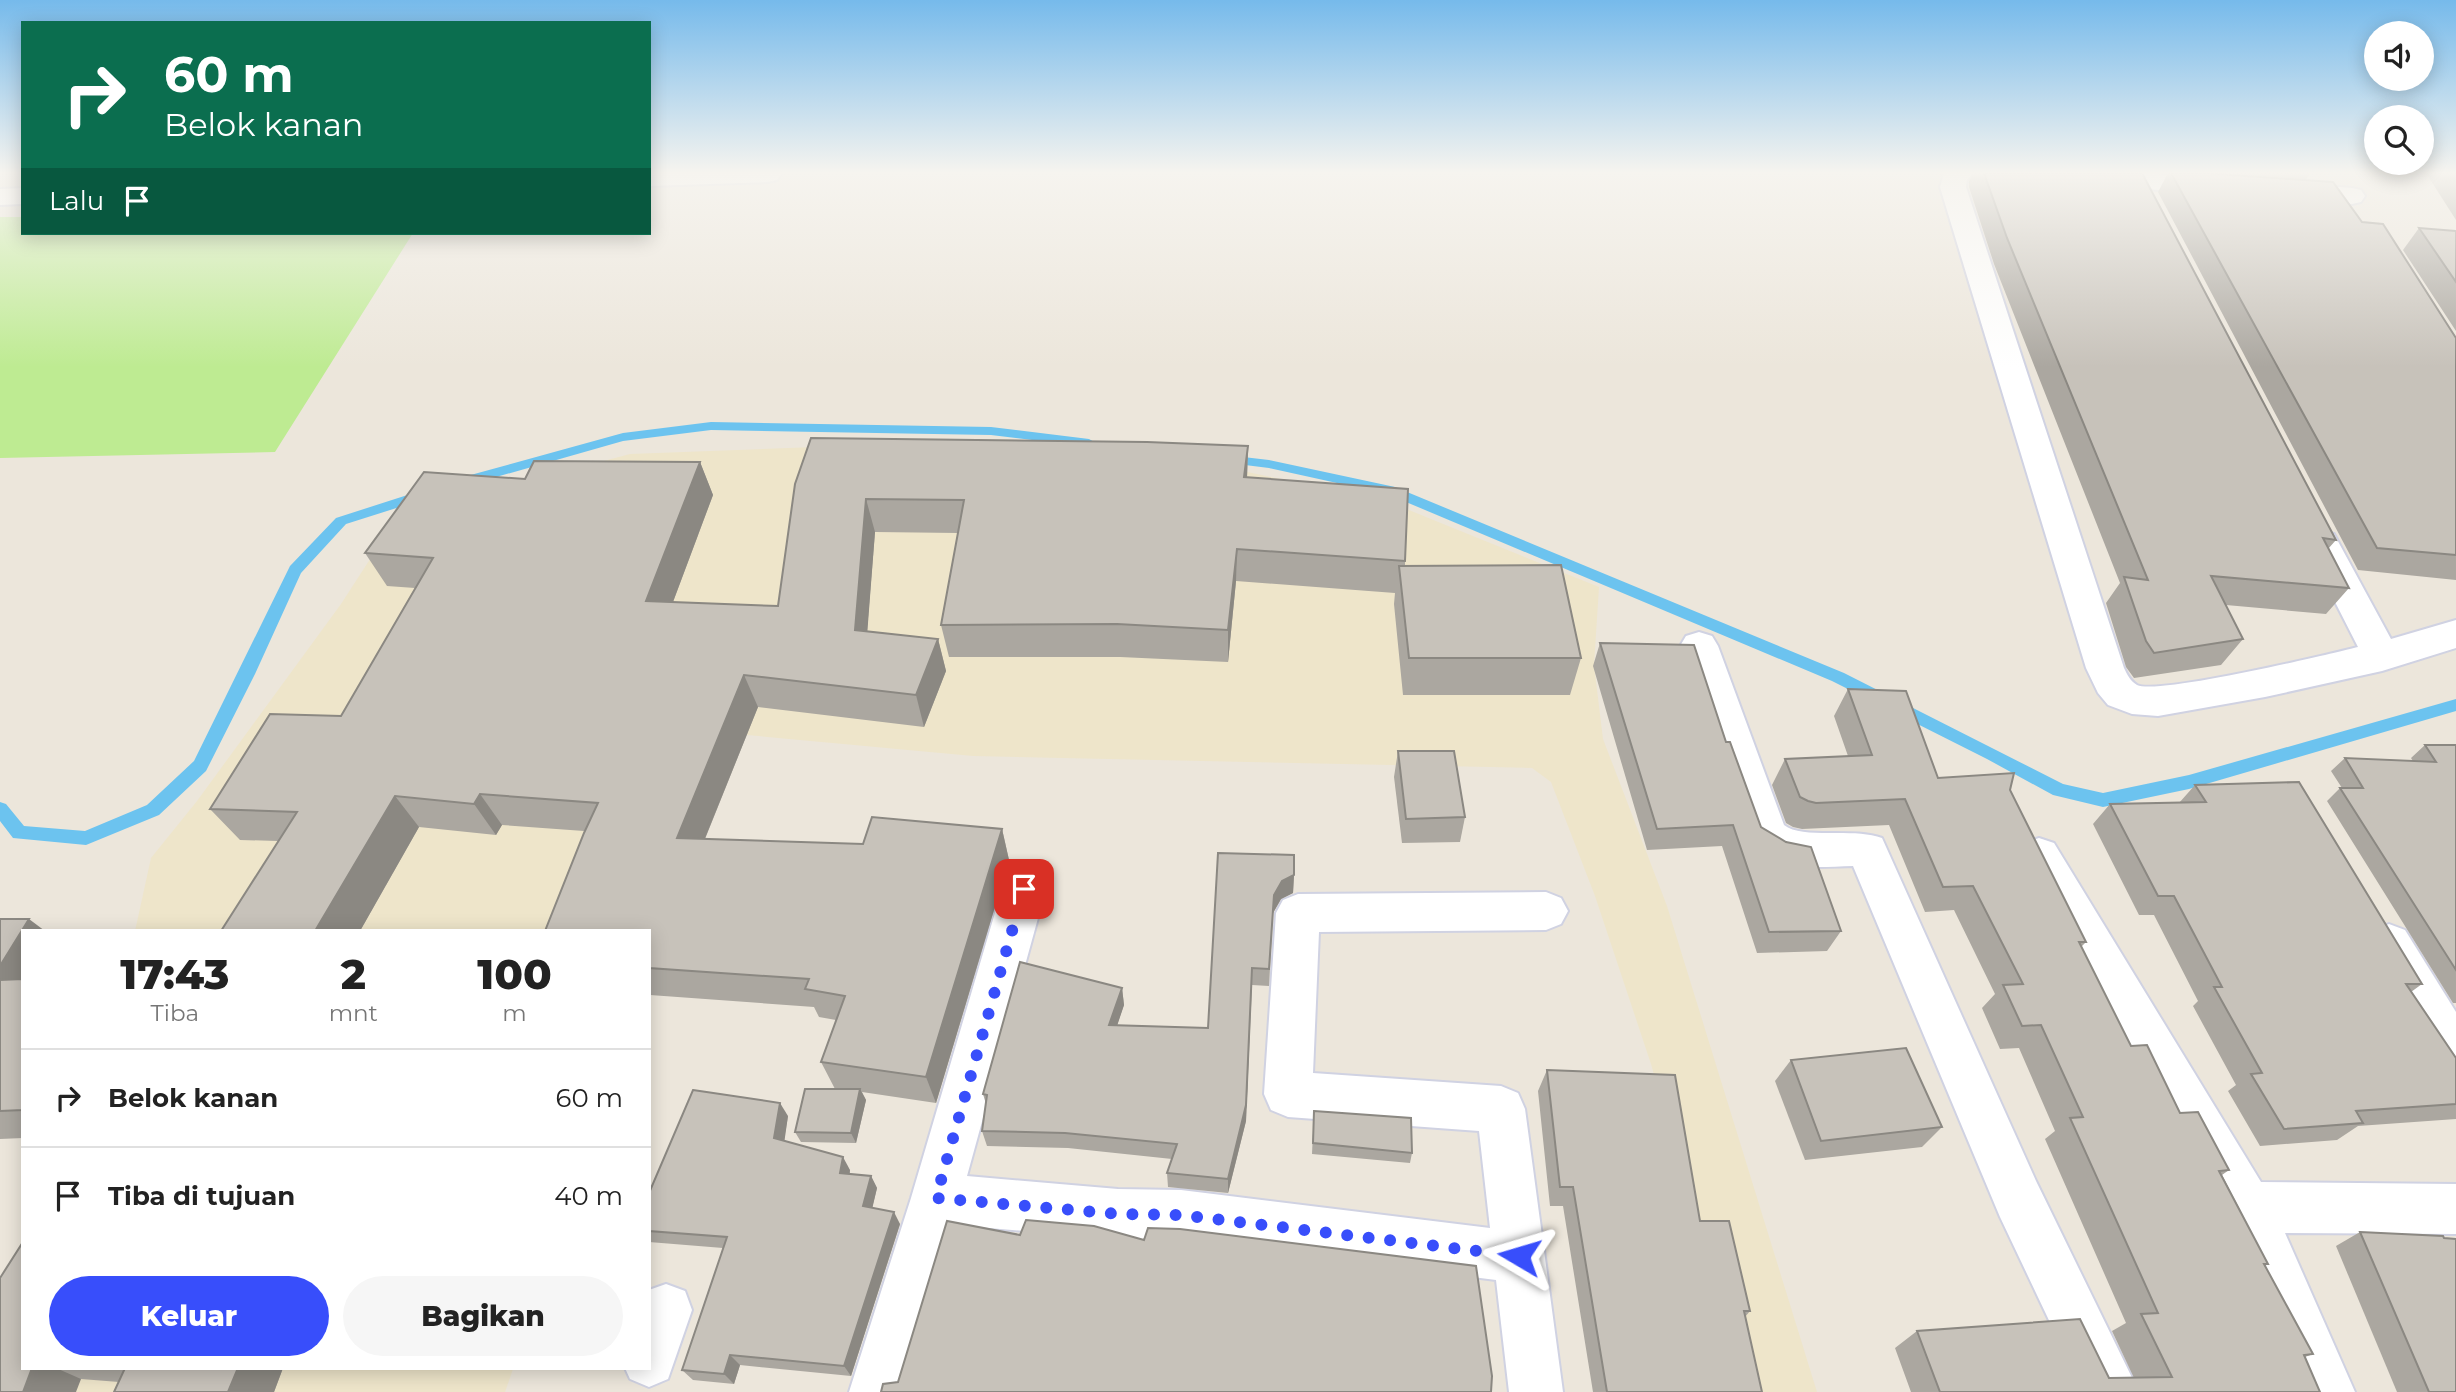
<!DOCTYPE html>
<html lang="id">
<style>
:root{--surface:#fff;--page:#f6f6f6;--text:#222;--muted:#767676;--line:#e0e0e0;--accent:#384efb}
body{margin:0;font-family:Montserrat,sans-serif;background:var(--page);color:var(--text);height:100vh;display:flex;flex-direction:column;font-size:26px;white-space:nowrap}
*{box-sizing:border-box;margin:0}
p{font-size:23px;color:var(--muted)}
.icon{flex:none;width:38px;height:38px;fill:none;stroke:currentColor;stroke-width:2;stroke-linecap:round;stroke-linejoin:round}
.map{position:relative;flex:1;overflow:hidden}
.details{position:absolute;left:21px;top:929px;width:630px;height:441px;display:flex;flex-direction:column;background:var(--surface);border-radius:0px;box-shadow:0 4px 18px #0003}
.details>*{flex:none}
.banner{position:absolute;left:21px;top:21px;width:630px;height:214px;border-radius:0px;box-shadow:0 4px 18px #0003;background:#0b6e4f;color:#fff;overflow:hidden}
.fabs{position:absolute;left:2364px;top:21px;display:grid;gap:14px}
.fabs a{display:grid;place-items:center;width:70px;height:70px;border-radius:50%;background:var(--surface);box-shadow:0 4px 18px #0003;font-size:35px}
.pin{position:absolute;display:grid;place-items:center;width:60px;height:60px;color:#fff;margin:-30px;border-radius:14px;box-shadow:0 4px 10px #0006}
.me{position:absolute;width:77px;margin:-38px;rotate:277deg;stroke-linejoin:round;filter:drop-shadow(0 0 5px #0008)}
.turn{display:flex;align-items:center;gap:24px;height:147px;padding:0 28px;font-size:32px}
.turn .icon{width:91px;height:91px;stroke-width:2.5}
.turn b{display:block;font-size:49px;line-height:60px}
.then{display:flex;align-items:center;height:66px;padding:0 28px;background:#0003;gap:14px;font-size:26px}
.eta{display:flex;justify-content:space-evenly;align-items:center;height:119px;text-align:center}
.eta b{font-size:42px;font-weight:800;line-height:49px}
.primary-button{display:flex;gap:14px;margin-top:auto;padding:14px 28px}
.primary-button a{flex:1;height:80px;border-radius:42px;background:var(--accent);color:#fff;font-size:28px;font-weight:800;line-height:80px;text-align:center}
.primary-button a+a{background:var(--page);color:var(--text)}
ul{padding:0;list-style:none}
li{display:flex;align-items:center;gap:21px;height:98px;padding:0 28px;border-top:2px solid var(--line)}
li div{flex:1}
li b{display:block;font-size:26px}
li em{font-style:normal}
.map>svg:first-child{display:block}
.education{fill:#eee5ca}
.pitch{fill:#beeb92}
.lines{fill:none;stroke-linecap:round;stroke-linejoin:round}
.stream{fill:#6cc3ef;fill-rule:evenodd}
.minor-casing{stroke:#d0d2e2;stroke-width:4}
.minor{fill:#fff;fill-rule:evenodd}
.wall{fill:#aba7a0}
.shaded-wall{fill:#8b8882}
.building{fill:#c7c2ba;stroke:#8b8882;stroke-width:2}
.route{stroke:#384efb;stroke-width:12;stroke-dasharray:0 21.6}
</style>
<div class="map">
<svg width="2456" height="1392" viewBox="0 0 2456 1392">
<rect width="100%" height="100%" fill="#ece6db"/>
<g class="education">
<polygon points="870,445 1243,471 1389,502 1599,587 1594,665 1603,739 1667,906 1817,1392 1744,1392 1651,1064 1595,896 1551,782 1532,768 973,756 736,734 649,931 135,931 151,858 197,801 341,604 398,516 630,454"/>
<polygon points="23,1368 513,1369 505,1392 0,1392"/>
</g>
<polygon class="pitch" points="0,217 23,217 23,233 413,233 275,452 0,458"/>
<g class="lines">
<g class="stream">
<polygon points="711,422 991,427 1089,439 1096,443 1089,447 991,435 711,430 623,441 461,487 454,482 456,479 623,433"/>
<polygon points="1226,455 1269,460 1395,487 1844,673 2063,784 2103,793 2189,775 2456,699 2456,711 2189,789 2103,807 2053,795 1987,759 1832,681 1387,494 1269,468 1221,462 1219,459"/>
<polygon points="423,490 428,492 430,495 428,498 346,524 301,573 255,674 206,771 159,815 86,845 13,838 0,821 0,802 6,804 24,826 85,831 147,805 194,761 290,566 336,518"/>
</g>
<g class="minor-casing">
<g id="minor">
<polygon points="649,173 780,173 781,174 777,180 768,182 649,186"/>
<path d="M1944 173H1973L1967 180 1966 187 2124 668C2127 674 2130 681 2137 685 2158 695 2326 655 2358 647L2305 543 2310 534 2322 531 2334 534 2391 639 2456 620V648L2382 671 2265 697 2158 716 2132 714 2108 705 2098 693 2086 668 1940 187Z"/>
<polygon points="2023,173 2140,173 2215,178 2224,180 2228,186 2224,192 2215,194 2036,181 2027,179"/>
<polygon points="2289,183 2352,188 2361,190 2365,196 2361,202 2352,204 2280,197 2276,191 2280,185"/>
<polygon points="23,188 23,204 0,205 0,189"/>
<path d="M1699 632 1712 636 1718 646 1784 825C1803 840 1852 827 1882 838L2036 1181 2139 1392H2083L2000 1217 1853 866C1817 867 1782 872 1752 848L1680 646 1686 636Z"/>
<polygon points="2039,838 2054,843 2261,1182 2456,1184 2456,1234 2285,1233 2355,1392 2300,1392 2230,1225 2018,856 2024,843"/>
<polygon points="1024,871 1039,876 1046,889 967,1176 1118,1189 1181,1190 1490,1228 1479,1131 1288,1117 1271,1110 1264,1094 1276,913 1283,900 1298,894 1546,892 1561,898 1568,911 1561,924 1546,930 1319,932 1313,1073 1501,1086 1518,1093 1525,1109 1563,1392 1509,1392 1496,1280 1181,1240 1118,1239 953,1225 903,1392 849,1392 911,1198 1002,889 1009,876"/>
<polygon points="2389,924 2405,930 2456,1012 2456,1076 2439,1069 2367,944 2373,930"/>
<polygon points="666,1284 685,1291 692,1310 668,1379 649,1387 630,1379 625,1368 649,1368 649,1290"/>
</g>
</g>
<use href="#minor" class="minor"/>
</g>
<g class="wall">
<polygon points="1973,173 2142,173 2336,540 2328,549 2349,588 2326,614 2226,605 2243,639 2221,665 2134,678 2126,667 2106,603 2120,583 1994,264 1969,187 1969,181"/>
<polygon points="2168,173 2310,173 2306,180 2362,222 2456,338 2456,580 2358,570 2158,192"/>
<polygon points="2426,173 2456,173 2456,220"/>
<polygon points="2419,228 2456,231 2456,331 2403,250"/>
<polygon points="1248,446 1247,477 1405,561 1405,566 1581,658 1570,695 1403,695 1394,604 1395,593 1236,581 1228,662 1120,657 949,657 941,625 958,533 875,532 867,631 938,639 946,671 924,727 758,707 705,839 863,844 1002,829 1009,860 936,1103 862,1092 866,1100 856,1143 801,1142 795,1132 835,1089 821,1062 836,1020 819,1017 814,1007 650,995 649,999 649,931 584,831 502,825 496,835 419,827 360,931 221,931 278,841 240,840 210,809 341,716 415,588 387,586 365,553 700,462 713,495 673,602 778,606 795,484"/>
<polygon points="1600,643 1761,827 1841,931 1827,951 1757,953 1722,846 1647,850 1593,666"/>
<polygon points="1848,689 1938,778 2010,790 2086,942 2081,947 2131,1046 2180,1113 2229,1170 2222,1175 2268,1264 2265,1266 2313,1354 2305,1357 2320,1392 1911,1392 1895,1348 1917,1331 2109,1378 2134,1378 2112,1331 2126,1323 2045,1139 2055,1131 2019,1048 2000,1049 1982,1008 1995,994 1954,910 1925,912 1889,825 1802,829 1793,827 1786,823 1772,785 1785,759 1848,756 1834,716"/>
<polygon points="2425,745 2456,745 2456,1003 2453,1003 2327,801 2340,788 2342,788 2331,771 2345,758 2413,761 2411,758"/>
<polygon points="1398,751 1465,817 1460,842 1402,843 1394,777"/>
<polygon points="2195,785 2422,984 2411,992 2456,1058 2456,1119 2358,1126 2337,1140 2260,1146 2228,1091 2236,1085 2193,1006 2198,1001 2154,915 2139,915 2093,824 2110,804 2179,803"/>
<polygon points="1218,853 1294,875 1293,893 1281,899 1273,913 1269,986 1252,985 1246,1121 1228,1193 1168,1187 1167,1173 1172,1159 1068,1148 987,1146 982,1131 986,1104 983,1094 1122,988 1124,1005 1117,1025 1208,1028"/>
<polygon points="0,919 23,931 23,1138 0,1139"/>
<polygon points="1791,1060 1942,1127 1922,1147 1805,1160 1775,1081"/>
<polygon points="1547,1070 1700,1221 1750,1311 1745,1317 1762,1392 1593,1392 1563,1206 1550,1206 1538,1091"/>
<polygon points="1314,1111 1412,1153 1410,1163 1312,1154"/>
<polygon points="788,1116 784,1140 850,1170 850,1174 871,1176 877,1188 872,1208 900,1224 851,1376 740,1365 734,1384 693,1380 682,1370 723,1248 649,1242 649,1193"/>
<polygon points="2360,1232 2456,1392 2397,1392 2336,1246"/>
<polygon points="23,1368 283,1368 274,1392 114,1392 119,1382 81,1379 0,1392"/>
</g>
<g class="shaded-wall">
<polygon points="1248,446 1247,479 1244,477"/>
<polygon points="700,462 713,495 661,634 646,601"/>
<polygon points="866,499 875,532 865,662 855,630"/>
<polygon points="1237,549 1236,581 1228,662 1228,630"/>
<polygon points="938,639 946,671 924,727 916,695"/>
<polygon points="744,675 758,707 693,868 677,838"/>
<polygon points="480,794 502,825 496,835 474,804"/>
<polygon points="395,796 419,827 360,931 315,931"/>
<polygon points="1002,829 1009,860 936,1103 926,1077"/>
<polygon points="1294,875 1293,893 1281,899 1273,913 1269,986 1274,895 1282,881"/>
<polygon points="29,919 45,931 23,931 23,1004 0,988 0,966"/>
<polygon points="1252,968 1246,1121 1228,1193 1228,1179"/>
<polygon points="1122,988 1124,1005 1112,1041 1109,1025"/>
<polygon points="860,1089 866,1100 856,1143 851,1133"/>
<polygon points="780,1103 788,1116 783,1151 774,1138"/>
<polygon points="843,1157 850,1170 847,1186 840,1173"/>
<polygon points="871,1176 877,1188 870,1218 863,1206"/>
<polygon points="894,1212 900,1224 851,1376 844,1366"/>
<polygon points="730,1355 740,1365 734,1384 724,1374"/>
<polygon points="32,1368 56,1368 81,1379 76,1392 23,1392"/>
<polygon points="238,1368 283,1368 274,1392 228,1392"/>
</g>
<g class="building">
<polygon points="1984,173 2142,173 2336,540 2323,538 2349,588 2211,576 2243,639 2154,653 2146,641 2124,577 2148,580 2007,238"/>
<polygon points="2171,173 2203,173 2333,182 2362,222 2383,224 2456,338 2456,555 2377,548"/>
<polygon points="2419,228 2456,231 2456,282"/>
<polygon points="811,438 1147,442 1248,446 1244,477 1408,489 1405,561 1237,549 1228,630 1117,624 941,625 964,500 866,499 855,630 938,639 916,695 744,675 677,838 863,844 872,817 1002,829 926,1077 821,1062 845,996 805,989 809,979 649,968 649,931 545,931 584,833 598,803 480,794 474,804 395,796 315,931 221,931 297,812 210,809 270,714 341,716 433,558 365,553 424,472 525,479 534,461 700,462 646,601 778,606 795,484"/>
<polygon points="1561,565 1581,658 1409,658 1399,566"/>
<polygon points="1600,643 1694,645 1726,742 1730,742 1761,827 1786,842 1811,847 1841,931 1769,932 1733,825 1657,829"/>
<polygon points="1848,689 1906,691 1938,778 2014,773 2010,790 2086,942 2079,942 2131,1046 2147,1045 2180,1113 2198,1112 2229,1170 2219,1171 2268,1264 2264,1264 2313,1354 2304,1355 2320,1392 1940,1392 1917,1331 2080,1319 2109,1378 2172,1377 2141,1314 2158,1313 2070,1118 2083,1117 2041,1025 2022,1026 2003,985 2023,984 1973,886 1943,887 1905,799 1816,803 1808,801 1800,797 1785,759 1872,755"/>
<polygon points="2425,745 2456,745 2456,970 2340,788 2363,788 2345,758 2436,762"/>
<polygon points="1398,751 1454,751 1465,817 1406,819"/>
<polygon points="2299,782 2422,984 2406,984 2456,1058 2456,1104 2356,1111 2363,1123 2284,1129 2251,1074 2262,1073 2214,987 2222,987 2174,896 2158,896 2110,804 2206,802 2195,785"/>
<polygon points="1218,853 1294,855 1294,875 1282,881 1274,895 1269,969 1252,968 1246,1105 1228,1179 1167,1173 1177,1144 1065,1133 982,1131 987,1095 983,1094 1020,962 1122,988 1109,1025 1208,1028"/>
<polygon points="0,919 29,919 0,966"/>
<polygon points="23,979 23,1110 0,1111 0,980"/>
<polygon points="1906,1048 1942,1127 1821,1141 1791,1060"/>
<polygon points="1547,1070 1675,1075 1700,1221 1729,1221 1750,1311 1744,1311 1762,1392 1607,1392 1573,1187 1560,1187"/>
<polygon points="805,1089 860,1089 851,1133 795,1132"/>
<polygon points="693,1090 780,1103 774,1138 843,1157 840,1173 871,1176 863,1206 894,1212 844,1366 730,1355 724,1374 682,1370 727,1237 649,1231 649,1193"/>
<polygon points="1314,1111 1411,1118 1412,1153 1313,1143"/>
<polygon points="1026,1220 1094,1226 1144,1240 1148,1228 1180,1229 1476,1266 1492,1376 1491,1392 881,1392 883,1384 898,1382 947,1221 1020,1235"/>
<polygon points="2360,1232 2443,1236 2444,1238 2456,1239 2456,1392 2429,1392"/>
<polygon points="23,1242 23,1368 32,1368 23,1392 0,1392 0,1278"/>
<polygon points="125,1368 238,1368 228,1392 114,1392"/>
</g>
<linearGradient id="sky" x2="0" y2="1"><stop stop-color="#76baeb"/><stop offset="0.47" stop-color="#f6f4ef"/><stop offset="1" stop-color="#f6f4ef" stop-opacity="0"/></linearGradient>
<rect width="2456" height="367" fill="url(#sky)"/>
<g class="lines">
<polyline class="route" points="1024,889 936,1198 1118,1214 1181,1215 1519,1256"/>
</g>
</svg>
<div class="fabs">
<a><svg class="icon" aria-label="sound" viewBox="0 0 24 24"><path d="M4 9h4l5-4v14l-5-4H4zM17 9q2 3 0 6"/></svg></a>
<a><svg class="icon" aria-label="search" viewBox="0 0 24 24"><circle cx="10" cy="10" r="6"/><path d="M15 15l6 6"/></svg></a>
</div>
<div class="pin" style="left:1024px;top:889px;background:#d93025"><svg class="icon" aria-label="arrive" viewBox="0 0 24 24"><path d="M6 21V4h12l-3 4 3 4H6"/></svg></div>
<svg class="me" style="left:1519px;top:1256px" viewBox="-20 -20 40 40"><path d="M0-17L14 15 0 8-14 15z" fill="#384efb" stroke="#fff" stroke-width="4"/></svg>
<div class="banner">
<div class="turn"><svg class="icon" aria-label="right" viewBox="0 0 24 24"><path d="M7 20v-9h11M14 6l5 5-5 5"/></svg><div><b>60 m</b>Belok kanan</div></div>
<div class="then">Lalu<svg class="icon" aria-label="arrive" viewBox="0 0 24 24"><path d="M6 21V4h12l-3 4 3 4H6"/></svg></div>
</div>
<section class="details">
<div class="eta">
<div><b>17:43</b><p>Tiba</p></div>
<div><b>2</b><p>mnt</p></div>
<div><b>100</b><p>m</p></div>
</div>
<ul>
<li><svg class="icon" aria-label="right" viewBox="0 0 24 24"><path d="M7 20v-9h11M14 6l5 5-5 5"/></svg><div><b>Belok kanan</b></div><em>60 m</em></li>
<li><svg class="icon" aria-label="arrive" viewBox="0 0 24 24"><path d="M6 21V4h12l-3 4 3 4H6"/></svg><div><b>Tiba di tujuan</b></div><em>40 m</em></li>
</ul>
<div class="primary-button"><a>Keluar</a><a>Bagikan</a></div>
</section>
</div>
